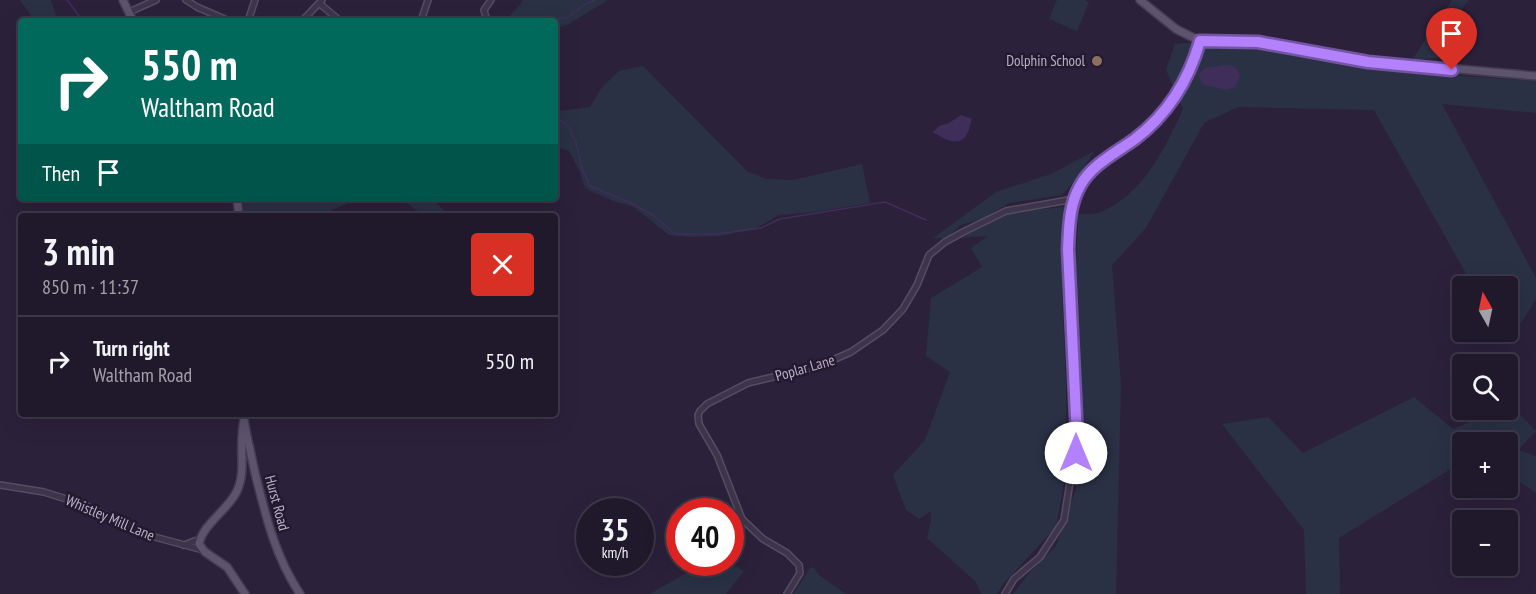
<!DOCTYPE html>
<meta charset="utf-8">
<style>
:root{--surface:#20192c;--page:#2d2638;--text:#f1f3f6;--muted:#a2a0a9;--line:#3d3848}
body{margin:0;font-family:"PT Sans Narrow",sans-serif;background:var(--page);color:var(--text);height:100vh;display:flex;flex-direction:column;font-size:22px;white-space:nowrap}
*{box-sizing:border-box;margin:0}
p{font-size:20px;color:var(--muted)}
.icon{flex:none;width:33px;height:33px;fill:none;stroke:currentColor;stroke-width:2;stroke-linecap:round;stroke-linejoin:round}
.map{position:relative;flex:1;overflow:hidden}
.drawer{position:absolute;left:18px;top:213px;width:540px;height:204px;display:flex;flex-direction:column;background:var(--surface);border-radius:6px;box-shadow:0 6px 24px #0002,0 0 0 2px var(--line)}
.drawer>*{flex:none}
.hud{position:absolute;left:18px;top:18px;width:540px;height:183px;border-radius:6px;box-shadow:0 6px 24px #0002,0 0 0 2px var(--line);background:#00695c;color:#fff;overflow:hidden}
.needle{width:39px;rotate:351deg}
.controls{position:absolute;left:1452px;top:276px;display:grid;gap:12px}
.controls a{display:grid;place-items:center;width:66px;height:66px;border-radius:6px;background:var(--surface);box-shadow:0 6px 24px #0002,0 0 0 2px var(--line);font-size:30px}
.speed{position:absolute;left:576px;top:498px;display:flex;gap:12px;font-size:30px;font-weight:700;text-align:center}
.speed>*{display:grid;place-content:center;width:78px;height:78px;border-radius:50%;background:var(--surface);box-shadow:0 6px 24px #0002,0 0 0 2px var(--line);line-height:1}
.speed small{font-size:15px;font-weight:400}
.speed .limit{border:9px solid #d22;background:#fff;color:#111}
.pin{position:absolute;display:grid;place-items:center;width:51px;height:51px;color:#fff;margin:-62px -26px;border-radius:50% 50% 50% 0;rotate:-45deg;box-shadow:0 0 6px #0007}
.pin .icon{rotate:45deg}
.me{position:absolute;width:66px;margin:-33px;rotate:0deg;stroke-linejoin:round;filter:drop-shadow(0 0 4px #0008)}
.turn{display:flex;align-items:center;gap:21px;height:126px;padding:0 24px;font-size:27px}
.turn .icon{width:78px;height:78px;stroke-width:2.5}
.turn b{display:block;font-size:42px;line-height:51px}
.then{display:flex;align-items:center;height:57px;padding:0 24px;background:#0003;gap:12px;font-size:22px}
.round{display:grid;place-items:center;flex:none;width:63px;height:63px;border-radius:6px;background:var(--page)}
.head{display:flex;align-items:center;justify-content:space-between;height:102px;padding:0 24px}
h1{font-size:36px;font-weight:800;line-height:45px}
ul{padding:0;list-style:none}
li{display:flex;align-items:center;gap:18px;height:90px;padding:0 24px;border-top:2px solid var(--line)}
li div{flex:1}
li b{display:block;font-size:22px}
li em{font-style:normal}
.map>svg:first-child{display:block}
.green{fill:#2a3145}
.water{fill:#3f2d5a}
.lines{fill:none;stroke-linecap:round;stroke-linejoin:round}
.stream{stroke:#3f2d5a;stroke-width:1.5}
.minor-casing{stroke:#564d63;stroke-width:8}
.major-casing{stroke:#443b51;stroke-width:10}
.minor{stroke:#3e354c;stroke-width:5}
.major{stroke:#5c536c;stroke-width:7}
.route-casing{stroke:#7454a3;stroke-width:15}
.route{stroke:#b381fb;stroke-width:10}
.education-dot{fill:#8d6e63;stroke:#231a30;stroke-width:2}
.labels{text-anchor:middle;stroke-width:5;stroke-linejoin:round;paint-order:stroke}
.poi-label{font-size:15px;fill:#bab0c7;stroke:#231a30;text-anchor:end}
.street-label{font-size:15px;fill:#bab0c7;stroke:#231a30}
</style>
<div class="map">
<svg width="1536" height="594" viewBox="0 0 1536 594">
<rect width="100%" height="100%" fill="#2b213b"/>
<g class="green">
<polygon points="20,0 51,0 58,21 35,21"/>
<polygon points="523,0 608,0 567,25 555,28 555,21 505,21 519,6"/>
<polygon points="1057,0 1084,0 1089,2 1077,31 1049,19"/>
<polygon points="1452,0 1469,0 1461,10 1456,29 1439,58 1412,60"/>
<path d="M1210 41 1353 64 1448 75 1536 81V113L1442 104 1536 278V299L1521 323 1508 318V286H1473L1374 110 1238 107 1204 123 1146 228 1112 265 1121 385 1116 594H1013L1029 573 1056 546 1076 489 1080 429 1075 288 1078 214C1085 214 1095 215 1101 212 1144 193 1164 150 1183 109L1166 70 1175 44Z"/>
<polygon points="643,66 748,172 767,179 793,180 862,164 870,203 814,212 779,215 755,229 720,236 689,237 669,235 634,207 613,201 585,188 580,172 569,151 555,146 555,106 559,111 590,107 602,87 619,71"/>
<polygon points="1094,151 1079,176 1062,195 1009,203 983,219 960,225 948,238 933,238 996,192 1051,174"/>
<polygon points="243,198 361,198 334,209 324,216 244,216"/>
<polygon points="399,198 430,198 451,216 425,216"/>
<polygon points="1064,207 1062,293 1066,383 1067,467 1056,527 1004,583 997,594 981,594 976,582 927,538 931,520 931,511 919,519 906,510 893,475 925,440 950,372 926,356 931,298 982,267 971,248 988,236 958,238 1012,212"/>
<polygon points="1414,397 1453,429 1497,410 1508,410 1509,404 1536,431 1518,450 1536,456 1536,493 1508,474 1508,442 1462,442 1462,462 1339,538 1340,594 1306,594 1304,530 1222,424 1268,417 1303,453"/>
<polygon points="703,563 728,563 744,571 726,594 650,594"/>
<polygon points="813,567 819,575 846,594 793,594 810,568"/>
</g>
<g class="water">
<path d="M1223 65C1234 65 1237 66 1240 77L1235 87 1227 90 1203 85 1198 75 1205 68Z"/>
<path d="M961 115 972 119C970 124 970 129 967 134 960 148 943 139 933 132L939 126 949 123Z"/>
</g>
<g class="lines">
<g class="stream">
<polyline points="67,0 83,21"/>
<polyline points="546,21 548,19 567,18 584,5 595,0"/>
<polyline points="555,116 568,126 576,142 582,169 590,186 631,203 653,215 675,234 717,234 761,228 780,219 885,202 926,220"/>
<polyline points="214,198 217,202 234,201"/>
<polyline points="239,201 255,201 261,198"/>
</g>
<g class="minor-casing">
<g id="minor">
<polyline points="186,0 197,7 229,21"/>
<polyline points="320,4 339,20"/>
<polyline points="129,12 156,0"/>
<polyline points="248,21 255,0"/>
<polyline points="302,21 322,0"/>
<polyline points="421,21 428,0"/>
<polyline points="487,21 484,10 491,0"/>
<polyline points="0,485 44,492 82,504 151,536 203,550"/>
<polyline points="184,545 200,539"/>
<polyline points="787,594 800,573 799,565 787,553 763,539 742,519 717,455 699,424 698,415 700,411 707,404 748,383 819,366 851,352 883,330 903,309 917,285 929,255 945,242 963,232 1006,211 1074,199"/>
<polyline points="1005,594 1014,579 1040,557 1064,520 1070,482 1075,469 1077,437 1068,249 1071,211 1077,192 1086,177 1138,136 1159,117 1176,96 1193,66 1200,41"/>
</g>
</g>
<g class="major-casing">
<g id="major">
<polyline points="123,0 133,21"/>
<polyline points="1140,0 1176,29 1200,41 1258,42 1368,61 1536,76"/>
<polyline points="237,198 239,216"/>
<path d="M243 414C246 434 251 453 255 473 266 517 275 556 300 594"/>
<path d="M244 421C238 444 247 470 237 491 229 509 202 525 199 544L205 552 227 567 245 594"/>
</g>
</g>
<use href="#minor" class="minor"/>
<use href="#major" class="major"/>
</g>
<g class="lines">
<g class="route-casing">
<path id="route" d="M1076 453 1077 437 1068 249C1069 228 1069 205 1080 186 1091 165 1117 152 1135 139 1168 114 1189 79 1200 41L1258 42 1368 62 1452 70"/>
</g>
<use href="#route" class="route"/>
</g>
<circle class="education-dot" cx="1097" cy="61" r="6"/>
<g class="labels">
<g class="poi-label">
<text x="1085" y="66">Dolphin School</text>
</g>
<g class="street-label">
<text transform="translate(805 368) rotate(-16)" y="5">Poplar Lane</text>
<text transform="translate(277 503) rotate(75)" y="5">Hurst Road</text>
<text transform="translate(110 518) rotate(23)" y="5">Whistley Mill Lane</text>
</g>
</g>
</svg>
<div class="controls">
<a><svg class="needle" viewBox="-14 -14 28 28"><path d="M0-13l5 13h-10z" fill="#e53935"/><path d="M0 13l5-13h-10z" fill="#a2a0a9"/></svg></a>
<a><svg class="icon" aria-label="search" viewBox="0 0 24 24"><circle cx="10" cy="10" r="6"/><path d="M15 15l6 6"/></svg></a>
<a>+</a>
<a>−</a>
</div>
<div class="speed"><div>35<small>km/h</small></div><div class="limit">40</div></div>
<div class="pin" style="left:1452px;top:70px;background:#d93025"><svg class="icon" aria-label="arrive" viewBox="0 0 24 24"><path d="M6 21V4h12l-3 4 3 4H6"/></svg></div>
<svg class="me" style="left:1076px;top:453px" viewBox="-20 -20 40 40"><circle r="19" fill="#fff"/><path d="M0-13L10 11 0 6-10 11z" fill="#b381fb"/></svg>
<div class="hud">
<div class="turn"><svg class="icon" aria-label="right" viewBox="0 0 24 24"><path d="M7 20v-9h11M14 6l5 5-5 5"/></svg><div><b>550 m</b>Waltham Road</div></div>
<div class="then">Then<svg class="icon" aria-label="arrive" viewBox="0 0 24 24"><path d="M6 21V4h12l-3 4 3 4H6"/></svg></div>
</div>
<section class="drawer">
<div class="head"><div><h1>3 min</h1><p>850 m · 11:37</p></div><a class="round" style="background:#d93025;color:#fff"><svg class="icon" aria-label="close" viewBox="0 0 24 24"><path d="M6 6l12 12M18 6L6 18"/></svg></a></div>
<ul>
<li><svg class="icon" aria-label="right" viewBox="0 0 24 24"><path d="M7 20v-9h11M14 6l5 5-5 5"/></svg><div><b>Turn right</b><p>Waltham Road</p></div><em>550 m</em></li>
</ul>
</section>
</div>
